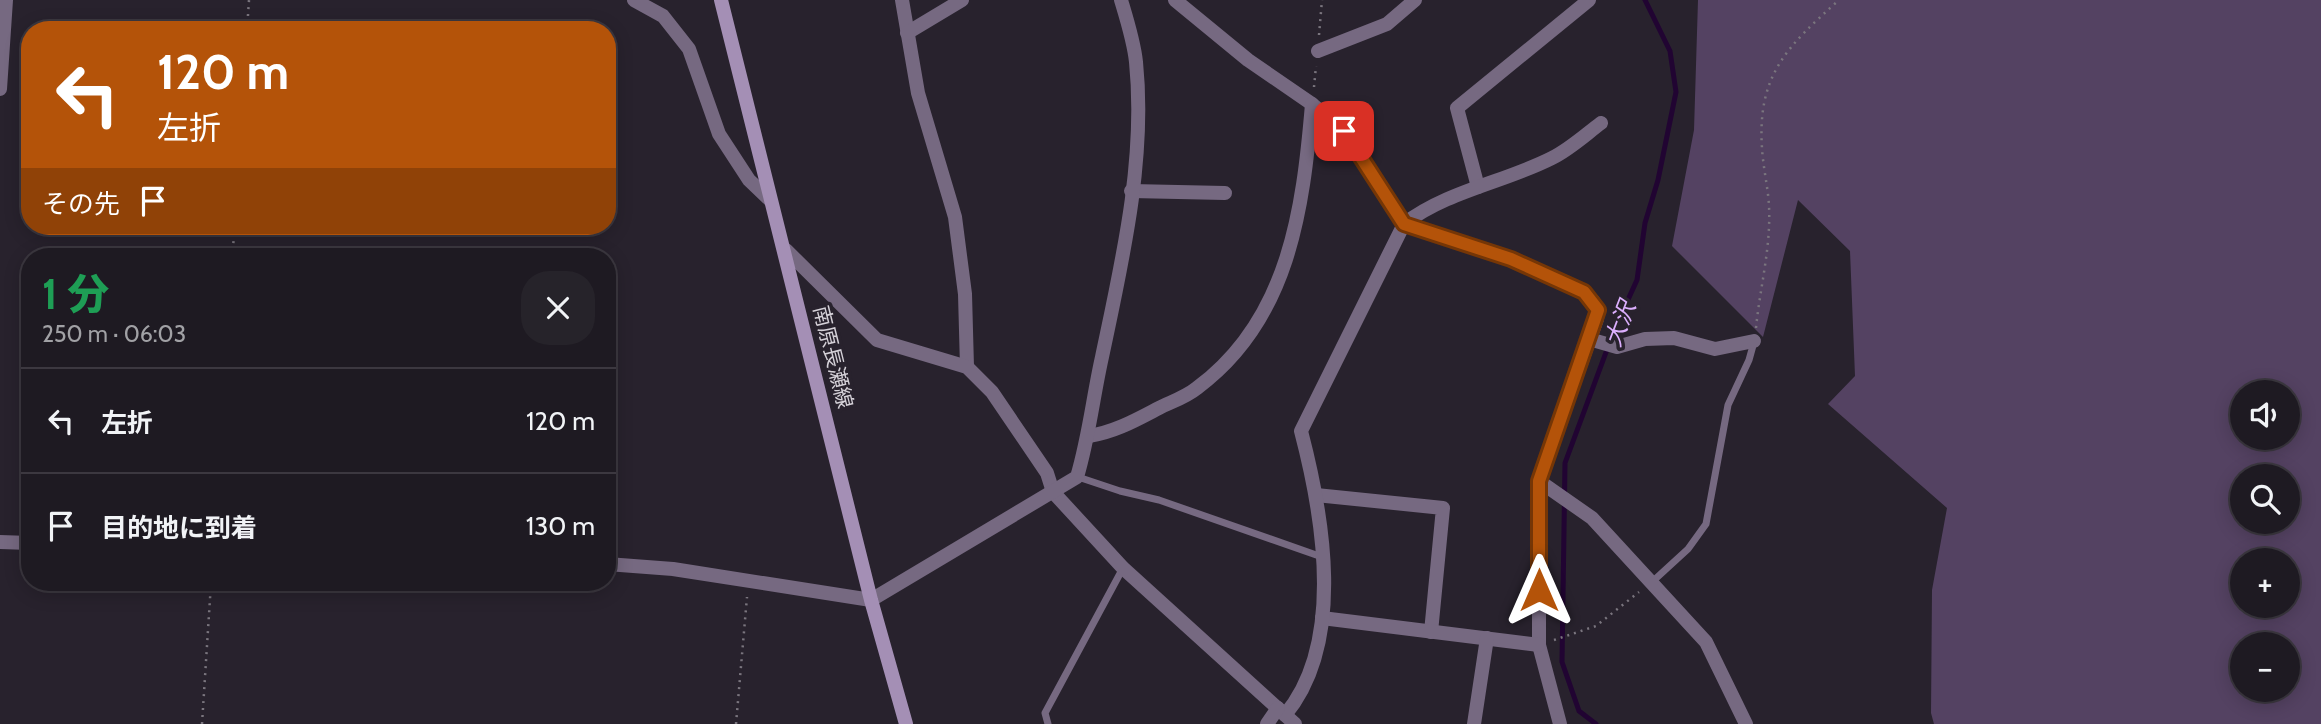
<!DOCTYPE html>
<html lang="ja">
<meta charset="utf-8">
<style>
:root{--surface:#1e1a22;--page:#26232a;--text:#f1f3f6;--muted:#a1a1a5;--line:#3c3840}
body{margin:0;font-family:Cabin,"Noto Sans JP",sans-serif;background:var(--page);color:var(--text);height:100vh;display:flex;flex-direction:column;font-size:26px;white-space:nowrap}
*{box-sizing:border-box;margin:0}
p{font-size:23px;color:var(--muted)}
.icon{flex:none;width:38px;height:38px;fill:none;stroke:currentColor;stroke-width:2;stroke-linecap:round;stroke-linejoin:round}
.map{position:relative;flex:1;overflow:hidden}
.drawer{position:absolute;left:21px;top:248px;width:595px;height:343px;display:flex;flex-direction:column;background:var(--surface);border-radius:28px;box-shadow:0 4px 18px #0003,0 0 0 2px var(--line)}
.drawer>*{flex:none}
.guide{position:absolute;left:21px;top:21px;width:595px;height:214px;border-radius:28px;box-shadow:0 4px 18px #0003,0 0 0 2px var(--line);background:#b45309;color:#fff;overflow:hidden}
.controls{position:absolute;left:2230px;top:380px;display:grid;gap:14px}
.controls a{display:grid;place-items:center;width:70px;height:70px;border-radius:50%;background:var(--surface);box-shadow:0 4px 18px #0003,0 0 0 2px var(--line);font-size:35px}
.pin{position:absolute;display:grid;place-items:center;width:60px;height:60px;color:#fff;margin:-30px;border-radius:14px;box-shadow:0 4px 10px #0006}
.me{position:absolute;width:77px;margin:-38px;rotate:0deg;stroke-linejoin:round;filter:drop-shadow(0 0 5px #0008)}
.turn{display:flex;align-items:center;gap:24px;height:147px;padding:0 21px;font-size:32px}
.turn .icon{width:91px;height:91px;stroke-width:2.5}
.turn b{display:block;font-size:49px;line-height:60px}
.then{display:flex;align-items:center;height:66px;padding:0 21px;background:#0003;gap:14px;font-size:26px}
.round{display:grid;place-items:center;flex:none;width:74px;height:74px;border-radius:28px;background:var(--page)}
.overview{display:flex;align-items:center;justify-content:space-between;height:119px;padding:0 21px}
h1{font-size:42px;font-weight:800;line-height:52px;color:#1e9e55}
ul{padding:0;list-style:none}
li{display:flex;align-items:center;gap:21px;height:105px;padding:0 21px;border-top:2px solid var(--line)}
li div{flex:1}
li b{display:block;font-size:26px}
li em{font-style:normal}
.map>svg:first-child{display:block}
.green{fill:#544262;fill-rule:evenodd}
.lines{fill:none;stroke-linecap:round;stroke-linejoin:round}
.stream{stroke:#210432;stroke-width:5}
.path{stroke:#7a757e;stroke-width:2.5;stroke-dasharray:2 5;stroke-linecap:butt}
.service{stroke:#766981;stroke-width:7}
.minor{stroke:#766981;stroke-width:14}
.tertiary{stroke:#766981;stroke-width:14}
.secondary{stroke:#a48fb5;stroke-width:14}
.route-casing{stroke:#753606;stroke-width:18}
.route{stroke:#b45309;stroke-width:12}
.labels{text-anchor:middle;stroke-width:7;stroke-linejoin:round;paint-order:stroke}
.street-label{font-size:21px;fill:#d5d1d8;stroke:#28222d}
.water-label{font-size:23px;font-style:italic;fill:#dcaffe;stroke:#28222d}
</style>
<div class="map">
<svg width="2321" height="724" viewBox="0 0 2321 724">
<rect width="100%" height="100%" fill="#28222d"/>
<path class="green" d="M1698 0H2321V724H1934L1931 713 1932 590 1947 508 1828 404 1855 376 1850 251 1798 200 1763 337 1672 246 1694 130ZM2242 392H2287V438H2242ZM2242 476H2287V522H2242ZM2242 560H2287V606H2242ZM2242 644H2287V690H2242Z"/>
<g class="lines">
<polyline class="stream" points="1596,724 1579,711 1562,662 1565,463 1615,328 1637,280 1645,223 1658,180 1676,92 1670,51 1645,0"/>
<g class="path">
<polyline points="247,30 249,0"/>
<polyline points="1319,35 1322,0"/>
<polyline points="1314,87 1316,66"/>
<polyline points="232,257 235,226"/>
<path d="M1756 328C1760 287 1771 248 1769 206 1768 187 1763 167 1762 148 1757 74 1788 46 1839 0"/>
<polyline points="1554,640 1596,626 1639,592"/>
<polyline points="202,724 211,583"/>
<polyline points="736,724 747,597"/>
</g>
<g class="service">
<polyline points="1078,477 1120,491 1159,500 1322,557"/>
<polyline points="1652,582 1688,549 1706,524 1728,405 1749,360 1754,342"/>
<polyline points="1048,724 1045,713 1123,568"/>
</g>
<g class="minor">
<polyline points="634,0 663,16 689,49 719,134 749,180 770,200"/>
<polyline points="902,0 918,93 955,217 965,294 967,367"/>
<polyline points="1175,0 1248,60 1312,104 1344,131 1404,224 1511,259 1584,292 1593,301 1598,310 1597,319 1539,481 1539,645 1560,724"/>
<polyline points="907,33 962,0"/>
<polyline points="1318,51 1387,24 1415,0"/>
<polyline points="1478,187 1457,108 1589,0"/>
<polyline points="1131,191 1225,193"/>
<polyline points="786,250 877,340 967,367 992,392 1047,473 1053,492 1123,568 1295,724"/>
<polyline points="1589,339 1617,347 1645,339 1674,338 1715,349 1754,341"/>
<path d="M1089 436C1115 432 1136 420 1159 408 1171 402 1186 397 1197 388 1289 320 1303 210 1312 104"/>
<polyline points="1539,481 1592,518 1706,642 1746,724"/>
<polyline points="1316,495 1443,508 1431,632"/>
<polyline points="0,542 30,543"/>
<path d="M607 564 673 569 871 600 1077 477C1089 437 1093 397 1102 357 1122 262 1146 160 1136 62 1134 42 1127 20 1121 0"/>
<polyline points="1322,618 1539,645"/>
<path d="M1285 715C1346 642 1323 515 1301 431L1404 224C1447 191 1505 182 1552 158 1570 149 1585 135 1601 123"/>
<polyline points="1267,724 1278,708"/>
<polyline points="1474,724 1487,638"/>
</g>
<polyline class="tertiary" points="0,89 6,0"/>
<polyline class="secondary" points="721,0 871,600 906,724"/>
</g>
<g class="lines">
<g class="route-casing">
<polyline id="route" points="1344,131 1404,224 1511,259 1584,292 1598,310 1539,481 1539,590"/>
</g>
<use href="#route" class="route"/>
</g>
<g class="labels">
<g class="street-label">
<text transform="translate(833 357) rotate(76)" y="7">南原長瀬線</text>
</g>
<g class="water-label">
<text transform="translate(1620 324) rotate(-69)" y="8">大沢</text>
</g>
</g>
</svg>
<div class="controls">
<a><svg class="icon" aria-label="sound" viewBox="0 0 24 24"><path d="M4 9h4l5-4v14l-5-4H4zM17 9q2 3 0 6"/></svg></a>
<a><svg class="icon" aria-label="search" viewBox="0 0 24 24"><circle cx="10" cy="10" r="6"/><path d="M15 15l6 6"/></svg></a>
<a>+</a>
<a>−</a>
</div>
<div class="pin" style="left:1344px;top:131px;background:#d93025"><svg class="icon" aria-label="arrive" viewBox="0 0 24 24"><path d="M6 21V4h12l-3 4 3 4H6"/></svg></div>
<svg class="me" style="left:1539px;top:590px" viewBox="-20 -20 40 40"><path d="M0-17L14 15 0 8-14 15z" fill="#b45309" stroke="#fff" stroke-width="4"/></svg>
<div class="guide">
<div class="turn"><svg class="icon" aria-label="left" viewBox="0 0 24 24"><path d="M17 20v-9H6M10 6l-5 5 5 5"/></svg><div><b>120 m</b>左折</div></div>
<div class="then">その先<svg class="icon" aria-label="arrive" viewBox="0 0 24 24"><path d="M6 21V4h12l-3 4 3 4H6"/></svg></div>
</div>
<section class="drawer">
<div class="overview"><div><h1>1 分</h1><p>250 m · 06:03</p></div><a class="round"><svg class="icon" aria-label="close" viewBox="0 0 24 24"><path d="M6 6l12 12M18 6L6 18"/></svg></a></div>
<ul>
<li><svg class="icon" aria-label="left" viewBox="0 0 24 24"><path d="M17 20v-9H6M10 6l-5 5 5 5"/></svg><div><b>左折</b></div><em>120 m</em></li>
<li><svg class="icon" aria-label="arrive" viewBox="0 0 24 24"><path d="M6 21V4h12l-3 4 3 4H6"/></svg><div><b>目的地に到着</b></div><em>130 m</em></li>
</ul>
</section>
</div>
